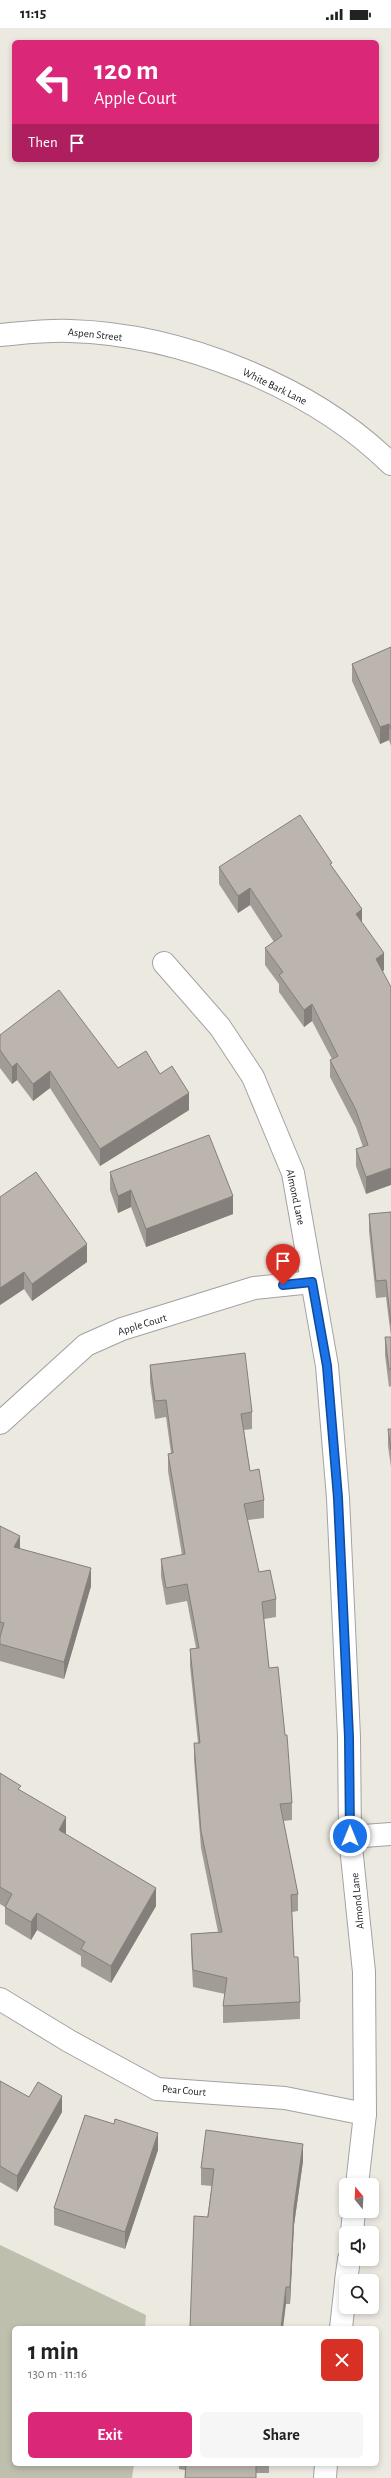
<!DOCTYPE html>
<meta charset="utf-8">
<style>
:root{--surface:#fff;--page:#f6f6f6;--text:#222;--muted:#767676;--accent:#db2777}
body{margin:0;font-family:"Alegreya Sans",sans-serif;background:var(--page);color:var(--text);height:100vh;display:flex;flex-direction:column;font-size:15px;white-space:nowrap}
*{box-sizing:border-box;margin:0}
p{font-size:13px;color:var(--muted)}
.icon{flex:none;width:22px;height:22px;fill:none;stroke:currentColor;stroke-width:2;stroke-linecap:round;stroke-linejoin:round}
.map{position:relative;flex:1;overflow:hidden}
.sheet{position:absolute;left:12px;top:2298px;width:367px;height:140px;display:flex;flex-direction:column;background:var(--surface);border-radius:6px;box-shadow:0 2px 6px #0003}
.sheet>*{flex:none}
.hud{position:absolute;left:12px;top:12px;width:367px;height:122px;border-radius:6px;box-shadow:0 2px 6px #0003;background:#db2777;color:#fff;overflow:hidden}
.needle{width:26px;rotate:342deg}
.buttons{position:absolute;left:339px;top:2150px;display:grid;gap:8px}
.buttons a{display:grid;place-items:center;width:40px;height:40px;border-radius:6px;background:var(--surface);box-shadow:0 2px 6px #0003;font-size:20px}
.pin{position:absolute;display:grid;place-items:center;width:34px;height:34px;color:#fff;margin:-41px -17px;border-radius:50% 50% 50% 0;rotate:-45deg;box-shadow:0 0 4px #0007}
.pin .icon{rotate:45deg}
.me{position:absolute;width:44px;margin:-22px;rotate:0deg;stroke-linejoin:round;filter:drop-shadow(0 0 3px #0008)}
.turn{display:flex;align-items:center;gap:14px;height:84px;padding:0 16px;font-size:18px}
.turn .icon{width:52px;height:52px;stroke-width:2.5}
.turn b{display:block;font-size:28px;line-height:34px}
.then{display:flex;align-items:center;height:38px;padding:0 16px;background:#0003;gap:8px;font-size:15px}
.round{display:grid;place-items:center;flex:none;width:42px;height:42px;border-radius:6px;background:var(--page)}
.headline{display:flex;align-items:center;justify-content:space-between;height:68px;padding:0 16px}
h1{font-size:24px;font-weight:700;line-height:30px}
.primary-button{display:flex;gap:8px;margin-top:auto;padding:8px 16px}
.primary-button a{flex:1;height:46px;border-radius:6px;background:var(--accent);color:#fff;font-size:16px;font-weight:700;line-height:46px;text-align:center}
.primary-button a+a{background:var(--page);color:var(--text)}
.status{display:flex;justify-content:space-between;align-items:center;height:28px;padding:0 20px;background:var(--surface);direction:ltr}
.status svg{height:11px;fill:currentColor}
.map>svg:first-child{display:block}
.construction{fill:#bebfad}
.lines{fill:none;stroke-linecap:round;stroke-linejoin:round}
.minor-casing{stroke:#a2a2a2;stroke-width:24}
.minor{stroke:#fff;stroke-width:22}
.wall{fill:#a29c96}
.shaded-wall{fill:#847f7a}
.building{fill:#bcb5ae;stroke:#847f7a}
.route-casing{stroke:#114b97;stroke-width:10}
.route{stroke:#1a73e8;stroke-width:7}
.labels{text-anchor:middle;stroke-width:3.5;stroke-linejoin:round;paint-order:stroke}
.street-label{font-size:11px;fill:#1b1b1b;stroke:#fff}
</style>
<div class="status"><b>11:15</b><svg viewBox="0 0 49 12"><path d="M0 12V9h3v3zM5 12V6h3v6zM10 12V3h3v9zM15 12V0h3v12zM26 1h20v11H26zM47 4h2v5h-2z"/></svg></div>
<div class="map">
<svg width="391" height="2450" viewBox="0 0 391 2450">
<rect width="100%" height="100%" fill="#ece9e1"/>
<polygon class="construction" points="0,2217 146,2287 145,2300 14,2300 14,2436 134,2436 132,2450 0,2450"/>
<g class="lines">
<g class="minor-casing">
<g id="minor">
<path d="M0 307C23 305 46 302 70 303 180 306 312 358 391 436"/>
<polyline points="164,935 220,999 253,1049 293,1145 327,1338 338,1470 349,1709 350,1809 364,1944 365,2086 357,2157"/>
<polyline points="0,1395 86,1317 122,1301 254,1260 312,1254"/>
<polyline points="350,1809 391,1806"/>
<polyline points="0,1971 69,2013 157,2061 285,2070 365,2086"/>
<polyline points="352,2205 354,2183"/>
<polyline points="346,2253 349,2231"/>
<polyline points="341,2300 346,2255"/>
<polyline points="325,2450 326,2436"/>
</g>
</g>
<use href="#minor" class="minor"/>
</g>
<g class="wall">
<polygon points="391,619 391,718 389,712 380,716 352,653 352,636"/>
<polygon points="219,839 332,839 362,895 384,942 383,943 366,1166 356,1138 356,1121 363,1119 356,1099 330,1049 330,1032 332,1031 312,993 304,999 279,964 279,956 265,937 265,920 274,914 250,877 238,885 219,856"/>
<polygon points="0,1007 118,1040 160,1046 189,1082 100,1138 50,1060 33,1073 17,1052 12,1056 0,1040"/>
<polygon points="110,1144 233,1186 146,1219 131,1179 118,1185 110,1162"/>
<polygon points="0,1169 87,1234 32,1273 24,1261 0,1277"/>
<polygon points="391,1184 391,1358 389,1359 385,1327 385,1309 391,1309 386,1269 376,1270 369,1203 369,1186"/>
<polygon points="150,1337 252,1384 252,1401 244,1402 250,1443 264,1472 264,1490 248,1492 259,1544 276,1571 276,1589 264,1591 269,1640 285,1707 292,1775 292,1792 283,1793 298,1866 298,1883 292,1884 294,1929 300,1974 300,1991 223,1995 223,1978 225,1966 193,1959 191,1923 191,1906 218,1904 201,1820 194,1732 194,1715 198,1715 190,1638 190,1621 196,1620 187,1573 166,1577 161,1548 161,1531 182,1527 168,1443 168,1426 171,1425 166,1389 155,1391 150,1354"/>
<polygon points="388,1401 391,1401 391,1439 388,1418"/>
<polygon points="0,1498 20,1521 91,1558 64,1651 0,1633"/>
<polygon points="0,1745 21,1763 66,1806 156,1878 111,1955 81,1938 81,1928 37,1902 31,1912 5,1896 5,1879 0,1876"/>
<polygon points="0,2053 29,2069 62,2084 17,2164 0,2154"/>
<polygon points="158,2122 125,2221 54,2197 54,2180"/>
<polygon points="303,2133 294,2197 290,2276 286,2276 190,2300 212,2158 201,2157 201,2140"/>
<polygon points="179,2436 269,2436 269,2445 256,2445 256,2450 185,2450 185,2442 179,2441"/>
</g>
<g class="shaded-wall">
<polygon points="389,696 389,712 380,716 380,699"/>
<polygon points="250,860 250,877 238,885 238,868"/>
<polygon points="362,881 362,898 356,886"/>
<polygon points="384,925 384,942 376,948 376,931"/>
<polygon points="312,976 312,993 304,999 304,982"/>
<polygon points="17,1035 17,1052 12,1056 12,1039"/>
<polygon points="50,1043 50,1060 33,1073 33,1056"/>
<polygon points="189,1065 189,1082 100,1138 100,1121"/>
<polygon points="391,1140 391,1157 366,1166 366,1149"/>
<polygon points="131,1162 131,1179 118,1185 118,1168"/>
<polygon points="233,1168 233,1186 146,1219 146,1201"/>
<polygon points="87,1216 87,1234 32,1273 32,1256"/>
<polygon points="24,1244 24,1261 0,1277 0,1260"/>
<polygon points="20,1508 20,1525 14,1519"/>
<polygon points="91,1540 91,1558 64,1651 64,1634"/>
<polygon points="66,1789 66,1806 59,1802"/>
<polygon points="156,1860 156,1878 111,1955 111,1938"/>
<polygon points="37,1885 37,1902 31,1912 31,1894"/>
<polygon points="62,2068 62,2084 17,2164 17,2148"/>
<polygon points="158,2105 158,2122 125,2221 125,2204"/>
<polygon points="303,2116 303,2133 294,2197 290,2276 290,2259 294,2179"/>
<polygon points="286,2259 286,2276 283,2300 281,2300"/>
</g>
<g class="building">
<polygon points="391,619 391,701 389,696 380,699 352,636"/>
<polygon points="300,787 332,835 330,836 362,881 356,886 384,925 376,931 391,959 391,1140 366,1149 356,1121 368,1117 356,1082 330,1032 338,1028 312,976 304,982 279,947 283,944 265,920 282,908 250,860 238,868 219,839"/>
<polygon points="59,962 118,1040 146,1023 160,1046 172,1038 189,1065 100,1121 50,1043 33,1056 17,1035 12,1039 0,1022 0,1007"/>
<polygon points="209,1107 233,1168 146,1201 131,1162 118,1168 110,1144"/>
<polygon points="36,1144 87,1216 32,1256 24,1244 0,1260 0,1169"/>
<polygon points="391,1184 391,1296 386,1252 376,1253 369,1186"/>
<polygon points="385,1309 391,1309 391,1341 389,1341"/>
<polygon points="245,1325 252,1384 241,1386 250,1443 259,1441 264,1472 244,1476 259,1544 270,1542 276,1571 262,1574 269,1640 278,1639 285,1707 287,1707 292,1775 280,1776 298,1866 291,1867 294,1929 298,1929 300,1974 223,1978 227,1950 193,1942 191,1906 222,1904 201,1803 194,1715 200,1715 190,1621 199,1620 187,1556 166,1560 161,1531 185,1526 168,1426 173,1425 166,1372 155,1373 150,1337"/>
<polygon points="388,1401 391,1401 391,1422"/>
<polygon points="0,1498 20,1508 14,1519 91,1540 64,1634 0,1616 0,1609 4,1595 0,1594"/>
<polygon points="0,1745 21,1758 18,1761 66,1789 59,1802 156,1860 111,1938 81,1921 85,1914 37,1885 31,1894 5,1879 12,1866 0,1859"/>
<polygon points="0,2053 29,2069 38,2054 62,2068 17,2148 0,2138"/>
<polygon points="85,2087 114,2096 115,2091 158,2105 125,2204 54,2180"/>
<polygon points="206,2102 303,2116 294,2179 290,2259 286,2259 281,2300 182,2300 182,2299 190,2300 194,2188 208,2189 214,2141 201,2140"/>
<polygon points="186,2436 256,2436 256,2450 185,2450"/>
</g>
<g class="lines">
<g class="route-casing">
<polyline id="route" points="283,1257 312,1254 327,1338 338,1470 349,1709 350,1808"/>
</g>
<use href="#route" class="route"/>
</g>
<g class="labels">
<g class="street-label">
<text transform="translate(95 306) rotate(6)" y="4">Aspen Street</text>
<text transform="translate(275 358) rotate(26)" y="4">White Bark Lane</text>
<text transform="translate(296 1169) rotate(78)" y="4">Almond Lane</text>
<text transform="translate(142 1296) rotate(-17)" y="4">Apple Court</text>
<text transform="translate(357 1873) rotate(-96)" y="4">Almond Lane</text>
<text transform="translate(184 2062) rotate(5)" y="4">Pear Court</text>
</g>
</g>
</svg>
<div class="buttons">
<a><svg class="needle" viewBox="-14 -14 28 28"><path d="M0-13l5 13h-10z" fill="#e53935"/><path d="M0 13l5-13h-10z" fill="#767676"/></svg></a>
<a><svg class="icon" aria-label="sound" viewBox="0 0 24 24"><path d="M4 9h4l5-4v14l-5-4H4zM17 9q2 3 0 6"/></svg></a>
<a><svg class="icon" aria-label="search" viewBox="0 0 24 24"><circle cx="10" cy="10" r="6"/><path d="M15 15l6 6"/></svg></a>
</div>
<div class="pin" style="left:283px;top:1257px;background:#d93025"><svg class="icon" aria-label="arrive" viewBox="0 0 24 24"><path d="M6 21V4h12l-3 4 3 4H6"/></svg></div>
<svg class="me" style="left:350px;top:1808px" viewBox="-20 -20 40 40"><circle r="17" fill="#1a73e8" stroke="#fff" stroke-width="3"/><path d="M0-11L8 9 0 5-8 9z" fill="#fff"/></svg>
<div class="hud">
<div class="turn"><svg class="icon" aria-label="left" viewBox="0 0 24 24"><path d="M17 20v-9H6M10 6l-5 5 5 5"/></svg><div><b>120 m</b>Apple Court</div></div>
<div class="then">Then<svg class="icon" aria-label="arrive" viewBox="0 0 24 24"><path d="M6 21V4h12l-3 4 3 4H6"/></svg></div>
</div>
<section class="sheet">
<div class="headline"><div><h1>1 min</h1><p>130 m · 11:16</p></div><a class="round" style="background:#d93025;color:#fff"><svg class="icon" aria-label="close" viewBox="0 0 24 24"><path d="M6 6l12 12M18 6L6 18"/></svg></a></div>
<div class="primary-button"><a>Exit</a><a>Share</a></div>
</section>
</div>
